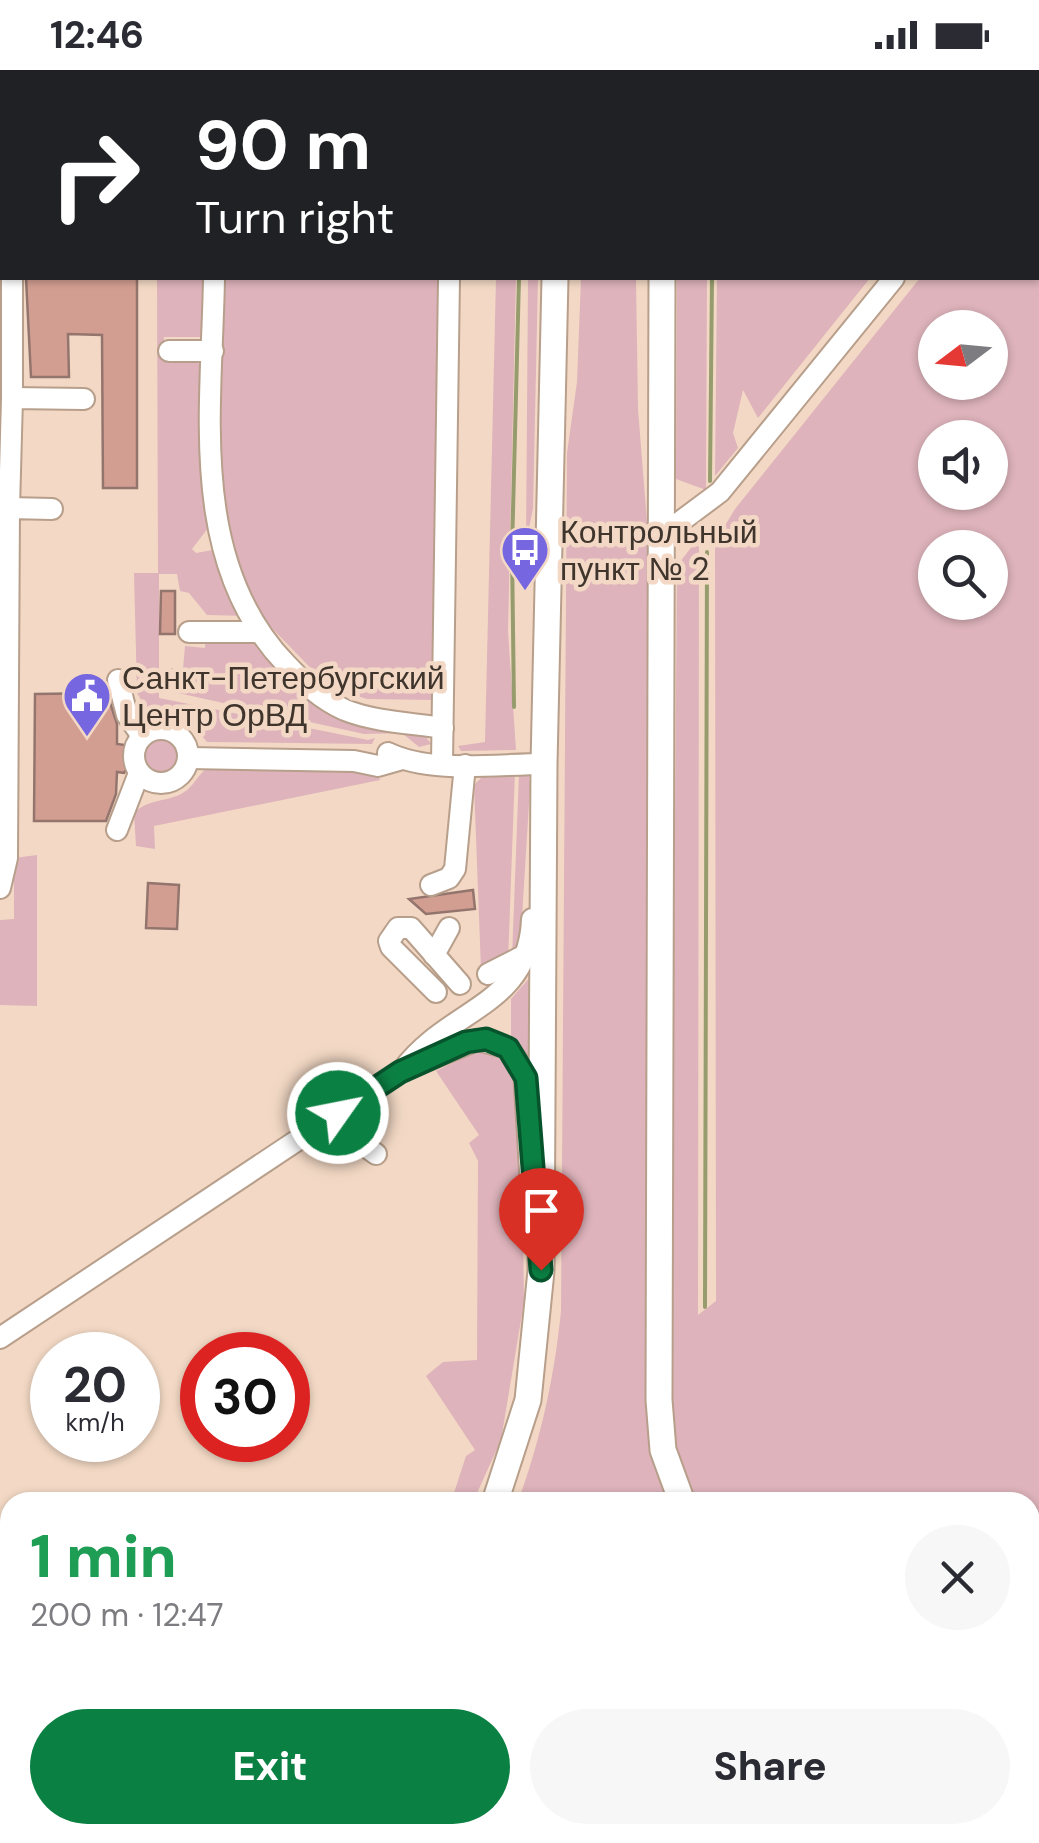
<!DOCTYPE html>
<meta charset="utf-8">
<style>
:root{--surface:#fff;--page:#f7f7f7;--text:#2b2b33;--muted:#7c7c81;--accent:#0b8043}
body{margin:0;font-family:"DM Sans",sans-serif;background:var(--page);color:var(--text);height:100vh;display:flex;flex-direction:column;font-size:38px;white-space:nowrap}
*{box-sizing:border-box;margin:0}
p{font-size:32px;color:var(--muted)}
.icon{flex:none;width:55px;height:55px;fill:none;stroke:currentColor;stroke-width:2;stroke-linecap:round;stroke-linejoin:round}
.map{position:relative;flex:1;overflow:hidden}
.panel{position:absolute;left:0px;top:1422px;width:1040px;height:352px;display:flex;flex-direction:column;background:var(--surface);border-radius:30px 30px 0 0;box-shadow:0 2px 8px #0004}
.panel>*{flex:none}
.top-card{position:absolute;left:0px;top:0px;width:1040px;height:210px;box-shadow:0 2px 8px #0004;background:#202124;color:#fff;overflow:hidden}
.needle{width:65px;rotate:254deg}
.controls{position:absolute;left:918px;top:240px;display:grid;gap:20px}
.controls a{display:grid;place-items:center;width:90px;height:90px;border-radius:50%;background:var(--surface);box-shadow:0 2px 8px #0004;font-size:50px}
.speed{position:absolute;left:30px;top:1262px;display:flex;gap:20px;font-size:50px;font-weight:700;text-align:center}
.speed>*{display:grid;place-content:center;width:130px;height:130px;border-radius:50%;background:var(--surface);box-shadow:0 2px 8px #0004;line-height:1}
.speed small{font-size:25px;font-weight:400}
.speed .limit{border:15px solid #d22;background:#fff;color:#111}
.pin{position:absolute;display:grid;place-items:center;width:85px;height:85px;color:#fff;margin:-102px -42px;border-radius:50% 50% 50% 0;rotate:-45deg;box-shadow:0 0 10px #0007}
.pin .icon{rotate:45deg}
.me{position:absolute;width:110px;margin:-55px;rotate:57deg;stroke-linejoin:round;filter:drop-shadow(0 0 8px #0008)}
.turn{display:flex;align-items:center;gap:35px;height:210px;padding:0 30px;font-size:45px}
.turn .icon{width:130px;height:130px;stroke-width:2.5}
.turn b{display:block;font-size:70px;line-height:85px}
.round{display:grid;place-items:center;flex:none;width:105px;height:105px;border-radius:52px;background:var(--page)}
.overview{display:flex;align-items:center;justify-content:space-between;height:170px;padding:0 30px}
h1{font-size:60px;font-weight:800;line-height:75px;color:#1e9e55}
.cta{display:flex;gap:20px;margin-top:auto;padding:20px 30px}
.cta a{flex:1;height:115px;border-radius:60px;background:var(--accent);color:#fff;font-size:40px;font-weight:800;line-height:115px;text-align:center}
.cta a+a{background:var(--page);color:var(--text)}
.status{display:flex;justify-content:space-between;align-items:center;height:70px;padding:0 50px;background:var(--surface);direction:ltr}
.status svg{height:28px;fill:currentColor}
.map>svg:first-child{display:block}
.green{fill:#deb3bb;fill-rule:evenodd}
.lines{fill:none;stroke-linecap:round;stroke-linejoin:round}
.stream{stroke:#969c6d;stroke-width:4}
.taxiway{stroke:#a59283;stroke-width:38}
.building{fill:#d39e92;stroke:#93756e;stroke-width:2.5}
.minor-casing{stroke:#b79f8b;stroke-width:24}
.major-casing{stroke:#b79f8b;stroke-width:29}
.minor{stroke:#fff;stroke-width:20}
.major{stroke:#fff;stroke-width:25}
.route-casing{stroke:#07532c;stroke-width:25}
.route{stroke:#0b8043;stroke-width:18}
.labels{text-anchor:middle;stroke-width:9;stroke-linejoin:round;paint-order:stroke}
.poi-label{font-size:32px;fill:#3f352d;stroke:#f3d9c5;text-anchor:start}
</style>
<div class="status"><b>12:46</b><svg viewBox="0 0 49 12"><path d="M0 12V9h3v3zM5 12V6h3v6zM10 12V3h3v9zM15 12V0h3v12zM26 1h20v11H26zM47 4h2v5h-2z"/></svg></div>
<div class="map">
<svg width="1039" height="1773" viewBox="0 0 1039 1773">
<rect width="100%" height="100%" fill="#f3d9c5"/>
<g class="green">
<path d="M1039 59V1773H866L862 1765H1030V1432H695C668 1382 672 1323 671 1268L677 496 699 467 698 1245 716 1231 715 472 735 439 920 208H1038ZM935 258H990V312H935ZM935 368H990V422H935ZM935 478H990V532H935Z"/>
<polygon points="157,208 206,208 203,267 164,267 165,290 193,291 205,296 202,417 212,453 192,479 196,483 218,479 248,546 207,545 189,523 180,521 177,504 159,504 159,628 368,670 375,668 372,674 207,672 189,651 146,638 137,623 134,503 158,503"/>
<polygon points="222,208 442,208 432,630 367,629 329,617 264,550 243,511 216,422"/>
<polygon points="496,208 516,208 508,561 516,680 461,681 458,676 485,672"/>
<polygon points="528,208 538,208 533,438 526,473"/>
<path d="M581 208H636L638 339 651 502 646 1322 650 1376 671 1432H518C541 1368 554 1309 561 1241L567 383 577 312Z"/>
<polygon points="677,208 707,208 706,420 676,409"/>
<polygon points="717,208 870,208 758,348 743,320 733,363 738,378 715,406"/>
<polygon points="206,566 264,576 318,630 421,660 431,674 419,677 402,663 364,664 169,621 170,598 183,598 185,576 205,578"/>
<circle cx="159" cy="687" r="19"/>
<path d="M211 696 377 702 380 710 154 756 155 779 136 776 134 743C148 729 165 732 181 724 195 717 197 703 211 696Z"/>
<polygon points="515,700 508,892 481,899 474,715 487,702"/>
<polygon points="519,704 529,706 530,717 520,880 512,887"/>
<polygon points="37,785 37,936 0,935 0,850 14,849 14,788"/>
<polygon points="531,906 528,990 511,970 511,929"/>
<polygon points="487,977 514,994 521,1017 524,1232 501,1370 473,1432 451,1432 466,1386 475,1380 426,1306 443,1292 477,1290 478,1091 469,1073 479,1065 436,1001"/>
<polygon points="428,1765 818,1765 821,1773 426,1773"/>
</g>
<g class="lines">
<g class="stream">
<polyline points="526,2 526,0"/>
<polyline points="714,2 714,0"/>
<polyline points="710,411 712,208"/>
<polyline points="514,637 512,480 519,208"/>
<polyline points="705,1237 707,482"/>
</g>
<g class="taxiway">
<polyline points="0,41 2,41"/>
<polyline points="0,94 2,94"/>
<polyline points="0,145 2,145"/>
<polyline points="0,193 2,193"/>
</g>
</g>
<g class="building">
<polygon points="26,208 137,208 137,418 103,418 102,265 68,264 69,307 31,307"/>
<polygon points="161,521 175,521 175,564 160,564"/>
<polygon points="107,623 117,654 117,674 133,676 132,691 124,703 117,702 116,724 106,751 34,751 35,624"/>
<polygon points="148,813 179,815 177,859 146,858"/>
<polygon points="473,820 475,839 426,844 409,829"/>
</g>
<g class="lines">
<g class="minor-casing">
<g id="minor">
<polyline points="10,0 10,2"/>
<polyline points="202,0 203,2"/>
<polyline points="451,2 451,0"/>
<polyline points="1038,29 1039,27"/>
<polyline points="12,208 12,328"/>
<path d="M214 208C212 337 187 491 286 594 304 613 320 629 345 640 375 652 412 653 443 658"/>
<polyline points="169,281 213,281"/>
<polyline points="9,438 12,328 84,329"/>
<polyline points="665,463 720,422 894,208"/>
<polyline points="189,562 258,562"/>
<polyline points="118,610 127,645 142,666"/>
<circle cx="161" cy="686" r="27"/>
<path d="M388 683C432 704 496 694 544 694"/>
<polyline points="189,688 354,691 378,696 399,690"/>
<polyline points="442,693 449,208"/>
<polyline points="117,760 139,703"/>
<polyline points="431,815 449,808 455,799 465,695"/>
<polyline points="0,818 7,788 9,438 52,439"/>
<polyline points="434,885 449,858"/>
<polyline points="488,904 527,884"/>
<polyline points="436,922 391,877 389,871 398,858 411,858 460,914"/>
<path d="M402 1001C449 937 529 937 532 849"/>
<polyline points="338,1043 354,1068 376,1084"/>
<polyline points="0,1268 400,1002 477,970 508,978 524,1000 531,1116"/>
<polyline points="299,1773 307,1765"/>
</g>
</g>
<g class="major-casing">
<g id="major">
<polyline points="570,0 571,2"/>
<polyline points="664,2 664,0"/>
<polyline points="662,208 659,1330 663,1380 682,1432"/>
<polyline points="495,1432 528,1330 541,1201 544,694 555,208"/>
<polyline points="834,1765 837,1773"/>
<polyline points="417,1773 417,1765"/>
</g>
</g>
<use href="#minor" class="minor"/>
<use href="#major" class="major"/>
</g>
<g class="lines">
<g class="route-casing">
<polyline id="route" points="338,1043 400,1002 466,972 486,969 508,978 526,1008 541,1200"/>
</g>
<use href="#route" class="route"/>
</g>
<defs>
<g id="bus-pin" transform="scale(2.5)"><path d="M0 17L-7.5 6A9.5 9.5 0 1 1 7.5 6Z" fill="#7667e1" stroke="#f3d9c5"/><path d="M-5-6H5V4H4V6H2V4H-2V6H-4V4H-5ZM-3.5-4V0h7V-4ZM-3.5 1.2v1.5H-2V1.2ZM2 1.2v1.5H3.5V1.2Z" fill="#fff"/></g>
<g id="civic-pin" transform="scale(2.5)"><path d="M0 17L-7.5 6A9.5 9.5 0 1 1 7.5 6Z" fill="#7667e1" stroke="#f3d9c5"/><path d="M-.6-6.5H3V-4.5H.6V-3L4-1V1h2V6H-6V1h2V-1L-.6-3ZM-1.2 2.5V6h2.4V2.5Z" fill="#fff"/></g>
</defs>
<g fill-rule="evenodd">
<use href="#bus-pin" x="525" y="480"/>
<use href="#civic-pin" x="87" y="626"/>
</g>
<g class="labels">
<g class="poi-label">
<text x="560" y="473">Контрольный<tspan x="560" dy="37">пункт № 2</tspan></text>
<text x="122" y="619">Санкт-Петербургский<tspan x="122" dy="37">Центр ОрВД</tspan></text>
</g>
</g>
</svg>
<div class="controls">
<a><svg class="needle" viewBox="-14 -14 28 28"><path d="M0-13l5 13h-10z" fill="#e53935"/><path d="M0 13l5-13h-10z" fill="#7c7c81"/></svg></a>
<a><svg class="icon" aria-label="sound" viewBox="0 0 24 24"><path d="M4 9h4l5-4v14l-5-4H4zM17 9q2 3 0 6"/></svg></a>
<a><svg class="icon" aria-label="search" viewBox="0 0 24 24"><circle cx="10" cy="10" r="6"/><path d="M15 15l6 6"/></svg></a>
</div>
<div class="speed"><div>20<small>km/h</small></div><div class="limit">30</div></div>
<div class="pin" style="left:541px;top:1200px;background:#d93025"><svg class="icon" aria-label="arrive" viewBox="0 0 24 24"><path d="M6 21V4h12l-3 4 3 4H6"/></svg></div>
<svg class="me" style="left:338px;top:1043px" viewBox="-20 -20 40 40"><circle r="17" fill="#0b8043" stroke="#fff" stroke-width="3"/><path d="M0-11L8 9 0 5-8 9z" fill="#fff"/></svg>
<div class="top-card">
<div class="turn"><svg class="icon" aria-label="right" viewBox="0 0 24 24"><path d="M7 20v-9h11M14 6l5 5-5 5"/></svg><div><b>90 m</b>Turn right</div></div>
</div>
<section class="panel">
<div class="overview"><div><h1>1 min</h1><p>200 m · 12:47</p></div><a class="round"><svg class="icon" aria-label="close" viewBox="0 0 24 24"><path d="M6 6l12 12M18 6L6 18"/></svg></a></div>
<div class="cta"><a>Exit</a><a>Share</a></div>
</section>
</div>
